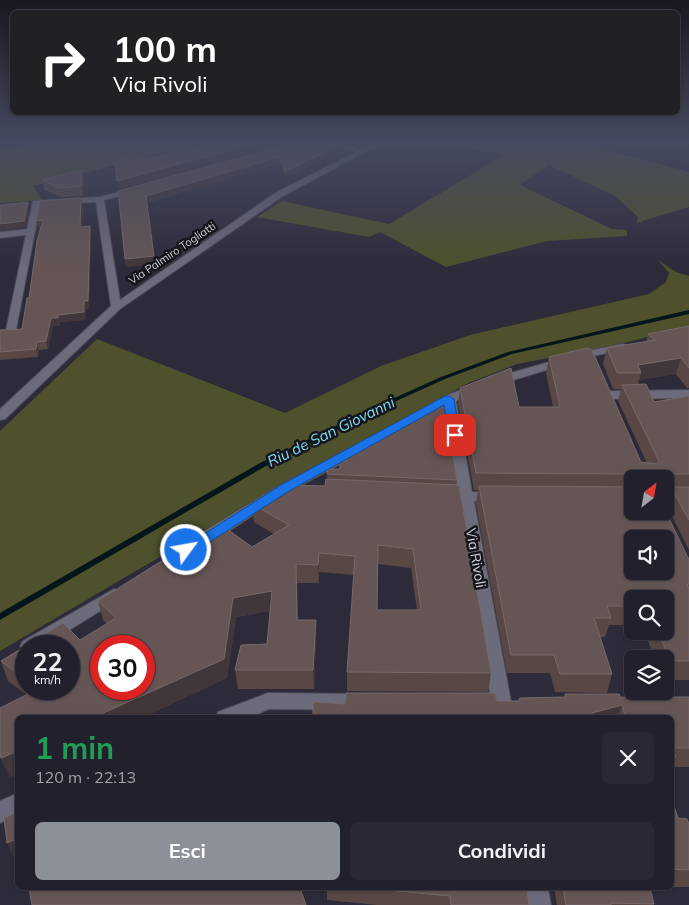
<!DOCTYPE html>
<html lang="it">
<meta charset="utf-8">
<style>
:root{--surface:#22202c;--page:#2a2834;--text:#f1f3f6;--muted:#a2a3a9;--line:#3f3e48;--accent:#8c9099}
body{margin:0;font-family:Mulish,sans-serif;background:var(--page);color:var(--text);height:100vh;display:flex;flex-direction:column;font-size:19px;white-space:nowrap}
*{box-sizing:border-box;margin:0}
p{font-size:16px;color:var(--muted)}
.icon{flex:none;width:28px;height:28px;fill:none;stroke:currentColor;stroke-width:2;stroke-linecap:round;stroke-linejoin:round}
.map{position:relative;flex:1;overflow:hidden}
.drawer{position:absolute;left:15px;top:715px;width:659px;height:175px;display:flex;flex-direction:column;background:var(--surface);border-radius:8px;box-shadow:0 1px 4px #0004,0 0 0 1px var(--line)}
.drawer>*{flex:none}
.guide{position:absolute;left:10px;top:10px;width:670px;height:105px;border-radius:8px;box-shadow:0 1px 4px #0004,0 0 0 1px var(--line);background:#202124;color:#fff;overflow:hidden}
.needle{width:32px;rotate:31deg}
.tools{position:absolute;left:624px;top:470px;display:grid;gap:10px}
.tools a{display:grid;place-items:center;width:50px;height:50px;border-radius:8px;background:var(--surface);box-shadow:0 1px 4px #0004,0 0 0 1px var(--line);font-size:25px}
.speed{position:absolute;left:15px;top:635px;display:flex;gap:10px;font-size:25px;font-weight:700;text-align:center}
.speed>*{display:grid;place-content:center;width:65px;height:65px;border-radius:50%;background:var(--surface);box-shadow:0 1px 4px #0004,0 0 0 1px var(--line);line-height:1}
.speed small{font-size:12px;font-weight:400}
.speed .limit{border:8px solid #d22;background:#fff;color:#111}
.pin{position:absolute;display:grid;place-items:center;width:42px;height:42px;color:#fff;margin:-21px;border-radius:10px;box-shadow:0 2px 8px #0006}
.me{position:absolute;width:55px;margin:-28px;rotate:58deg;stroke-linejoin:round;filter:drop-shadow(0 0 4px #0008)}
.turn{display:flex;align-items:center;gap:18px;height:105px;padding:0 20px;font-size:22px}
.turn .icon{width:65px;height:65px;stroke-width:2.5}
.turn b{display:block;font-size:35px;line-height:42px}
.round{display:grid;place-items:center;flex:none;width:52px;height:52px;border-radius:8px;background:var(--page)}
.summary{display:flex;align-items:center;justify-content:space-between;height:85px;padding:0 20px}
h1{font-size:30px;font-weight:700;line-height:38px;color:#1e9e55}
.action{display:flex;gap:10px;margin-top:auto;padding:10px 20px}
.action a{flex:1;height:58px;border-radius:8px;background:var(--accent);color:#fff;font-size:20px;font-weight:700;line-height:58px;text-align:center}
.action a+a{background:var(--page);color:var(--text)}
.map>svg:first-child{display:block}
.green{fill:#4e512b}
.lines{fill:none;stroke-linecap:round;stroke-linejoin:round}
.stream{fill:#04161b;fill-rule:evenodd}
.pedestrian-casing{stroke:#4a4954;stroke-width:2}
.minor-casing{stroke:#4a4954;stroke-width:2}
.pedestrian{fill:#6c6b7c;fill-rule:evenodd}
.minor{fill:#6c6b7c;fill-rule:evenodd}
.wall{fill:#584745;fill-rule:evenodd}
.shaded-wall{fill:#41363a}
.building{fill:#655655;stroke:#76696a;fill-rule:evenodd}
.route{fill:#1a73e8;stroke:#114b97}
.labels{text-anchor:middle;stroke-width:5;stroke-linejoin:round;paint-order:stroke}
.far-street-label{font-size:11px;fill:#d1d0da;stroke:#15151b}
.street-label{font-size:14px;fill:#d1d0da;stroke:#15151b}
.water-label{font-size:15px;font-style:italic;fill:#79dcf4;stroke:#15151b}
</style>
<div class="map">
<svg width="689" height="905" viewBox="0 0 689 905">
<rect width="100%" height="100%" fill="#2d2b3a"/>
<g class="green">
<polygon points="38,142 207,142 33,186 42,200 0,203 0,149 35,145"/>
<polygon points="428,142 578,142 689,172 689,207 645,220 637,224 638,217 615,196 549,165 520,185 612,229 627,230 627,236 547,241 446,267 380,232 369,237 257,217 282,201 389,224 504,155"/>
<polygon points="658,260 676,272 689,276 689,327 611,346 517,364 466,384 139,569 0,651 0,431 97,339 285,413 381,366 470,335 649,294 666,282 669,273"/>
</g>
<g class="lines">
<polygon class="stream" points="689,310 689,314 512,354 445,379 374,411 264,467 0,620 0,613 260,463 370,409 441,377 508,352"/>
<g class="pedestrian-casing">
<polygon id="pedestrian" points="29,229 32,230 32,234 0,238 0,232"/>
</g>
<g class="minor-casing">
<g id="minor">
<polygon points="317,142 331,142 358,149 355,151"/>
<polygon points="376,142 384,142 283,196 120,309 5,419 0,420 0,409 111,306 96,202 40,205 16,330 11,333 7,332 6,330 33,201 100,197 139,187 139,191 104,200 120,300 277,192"/>
<polygon points="623,344 629,347 627,349 593,356 497,385 491,381 493,378 587,351"/>
<polygon points="476,384 482,388 480,391 456,401 472,492 494,492 501,497 494,502 474,501 514,718 494,718 459,501 443,501 436,496 443,491 458,492 444,407 421,418 415,414 445,396"/>
<polygon points="689,390 689,398 607,399 601,395 607,391"/>
<polygon points="363,442 370,446 368,449 290,491 215,540 203,540 201,536 203,532 280,485"/>
<polygon points="114,589 120,591 122,595 120,599 43,646 26,646 26,652 23,651 20,646 23,641"/>
<polygon points="268,693 364,694 371,696 374,702 371,708 364,710 269,709 248,718 215,718 218,712"/>
<polygon points="18,793 18,814 0,823 0,801"/>
<polygon points="524,888 548,888 551,905 527,905"/>
</g>
</g>
<use href="#pedestrian" class="pedestrian"/>
<use href="#minor" class="minor"/>
</g>
<g class="wall">
<polygon points="297,142 339,152 286,177 280,163 147,203 155,264 126,267 118,191"/>
<polygon points="82,170 84,179 83,196 61,197 44,190 42,180"/>
<polygon points="83,205 82,227 91,233 89,308 86,309 85,320 60,322 60,326 53,326 48,349 39,350 38,357 0,360 0,330 22,329 29,298 41,227 38,227"/>
<polygon points="689,326 689,388 687,388 676,374 639,380 638,384 654,402 689,396 689,550 667,506 665,508 665,479 632,479 632,511 689,558 689,680 665,680 665,659 655,659 644,631 665,631 665,599 632,599 632,625 609,625 605,637 600,637 612,674 607,693 555,692 550,673 507,673 476,504 478,490 474,490 458,404 460,388 519,407 553,407 546,373 549,357 641,462 647,463 618,401 621,389 613,389 603,364 607,348 646,342 648,334"/>
<path d="M444 402 457 480 456 485H459L491 673 488 692 347 691V672L354 575 319 572V583H297L298 620H316V639L314 689H238L235 670 241 645 267 644 270 611 236 617 227 678 141 718H18V773L10 777 1 758 0 753V708L27 695 8 681 1 661 63 623 80 640 107 624 103 620 98 601 220 524 252 547 274 534 254 522 252 504 283 485 325 486 326 479H327L328 469H339V461H347V452ZM378 564 411 568 417 610H377ZM26 646H69V689H26ZM101 646H144V689H101Z"/>
<polygon points="565,694 620,697 689,697 689,767 672,767 671,768 671,718 313,718 345,704 518,701 564,697"/>
<polygon points="671,797 678,818 689,824 689,887 671,887"/>
<polygon points="327,888 517,888 529,905 377,905 327,900"/>
<polygon points="554,888 650,888 654,904 654,905 557,905"/>
</g>
<g class="shaded-wall">
<polygon points="261,142 293,142 118,190 117,181"/>
<polygon points="339,146 339,152 286,177 286,171"/>
<polygon points="279,157 280,163 147,203 155,264 126,267 125,259 146,196"/>
<polygon points="82,170 84,179 83,196 81,186"/>
<polygon points="81,198 83,205 82,234 80,227"/>
<polygon points="28,202 29,209 26,227 0,231 0,224"/>
<polygon points="43,220 44,227 38,227 36,221"/>
<polygon points="90,226 91,233 89,308 86,309 85,320 60,322 60,326 53,326 48,349 46,341 51,318 84,301"/>
<polygon points="37,342 39,350 38,357 36,349"/>
<polygon points="681,358 676,374 639,380 641,373 638,365"/>
<polygon points="672,489 667,506 665,508 665,503 669,491"/>
<polygon points="319,553 319,583 318,565"/>
<polygon points="272,591 274,610 236,617 227,678 141,718 92,718 233,598"/>
<polygon points="316,620 316,639 314,689 313,670"/>
<polygon points="622,705 618,718 591,718 592,713"/>
<polygon points="18,751 18,773 10,777 1,758"/>
<polygon points="18,838 18,860 16,861 7,843"/>
</g>
<g class="building">
<polygon points="219,142 261,142 117,181 115,162 134,157 143,160"/>
<polygon points="297,142 325,142 339,146 286,171 279,157 146,196 154,256 125,259 118,191"/>
<polygon points="82,170 81,186 59,188 42,180"/>
<polygon points="81,198 80,227 90,226 88,301 84,301 84,312 58,315 58,318 51,318 46,341 37,342 36,349 0,352 0,330 22,329 27,298 29,298 37,241 43,220 36,221 40,201"/>
<polygon points="28,202 24,221 0,224 0,205"/>
<polygon points="689,326 689,368 681,358 638,365 641,373 617,373 607,348 655,340 648,334"/>
<polygon points="587,348 592,350 641,462 657,464 659,461 622,385 646,384 654,402 689,396 689,474 669,474 669,487 689,487 689,520 672,489 669,491 665,491 665,479 638,479 639,476 637,474 476,473 460,388 511,368 519,407 560,407 549,357"/>
<polygon points="444,402 457,480 327,474 328,469 341,469 339,461 347,461 347,452"/>
<path d="M326 479 459 485 491 673 347 672 355 556 319 553 318 565 296 564 297 620H316L313 670H235L241 645 267 644 272 591 233 598 224 659 92 718H18V751L1 758 0 753V708L38 689H69V646H26V680L1 661 63 623 80 640 116 618 98 601 220 524 252 547 289 525 252 504 283 485 325 486ZM378 545 413 549 421 610H377ZM101 646H144V689H101Z"/>
<path d="M479 486 632 487V511H665V510L688 558H689V584H687L689 589V661H670L658 631H665V599H632V606H607L611 618H594L612 674H560L554 655H511ZM632 539H665V571H632Z"/>
<polygon points="346,693 495,693 497,701 518,701 520,698 566,697 565,694 619,694 620,697 689,697 689,748 673,748 676,757 671,757 671,718 626,718 622,705 592,713 593,718 313,718 313,702 345,704"/>
<polygon points="671,797 678,818 687,819 689,824 689,870 671,869"/>
<polygon points="18,812 18,838 7,843 4,818"/>
<polygon points="29,888 300,888 306,905 32,905"/>
<polygon points="366,888 517,888 527,889 529,905 451,905 450,896"/>
<polygon points="563,888 650,888 654,904 611,903 611,905 566,905"/>
</g>
<linearGradient id="sky" x2="0" y2="1"><stop stop-color="#191820"/><stop offset="0.53" stop-color="#464a60"/><stop offset="1" stop-color="#464a60" stop-opacity="0"/></linearGradient>
<rect width="689" height="269" fill="url(#sky)"/>
<polygon class="route" points="445,396 449,396 454,399 460,435 459,438 451,438 449,435 444,405 289,491 191,554 186,555 179,550 281,485"/>
<g class="labels">
<g class="far-street-label">
<text transform="translate(172 253) rotate(-34)" y="4">Via Palmiro Togliatti</text>
</g>
<g class="street-label">
<text transform="translate(476 558) rotate(80)" y="5">Via Rivoli</text>
</g>
<g class="water-label">
<text transform="translate(331 432) rotate(-26)" y="5">Riu de San Giovanni</text>
</g>
</g>
</svg>
<div class="tools">
<a><svg class="needle" viewBox="-14 -14 28 28"><path d="M0-13l5 13h-10z" fill="#e53935"/><path d="M0 13l5-13h-10z" fill="#a2a3a9"/></svg></a>
<a><svg class="icon" aria-label="sound" viewBox="0 0 24 24"><path d="M4 9h4l5-4v14l-5-4H4zM17 9q2 3 0 6"/></svg></a>
<a><svg class="icon" aria-label="search" viewBox="0 0 24 24"><circle cx="10" cy="10" r="6"/><path d="M15 15l6 6"/></svg></a>
<a><svg class="icon" aria-label="layers" viewBox="0 0 24 24"><path d="M12 4l9 5-9 5-9-5zM3 14l9 5 9-5"/></svg></a>
</div>
<div class="speed"><div>22<small>km/h</small></div><div class="limit">30</div></div>
<div class="pin" style="left:455px;top:435px;background:#d93025"><svg class="icon" aria-label="arrive" viewBox="0 0 24 24"><path d="M6 21V4h12l-3 4 3 4H6"/></svg></div>
<svg class="me" style="left:186px;top:550px" viewBox="-20 -20 40 40"><circle r="17" fill="#1a73e8" stroke="#fff" stroke-width="3"/><path d="M0-11L8 9 0 5-8 9z" fill="#fff"/></svg>
<div class="guide">
<div class="turn"><svg class="icon" aria-label="right" viewBox="0 0 24 24"><path d="M7 20v-9h11M14 6l5 5-5 5"/></svg><div><b>100 m</b>Via Rivoli</div></div>
</div>
<section class="drawer">
<div class="summary"><div><h1>1 min</h1><p>120 m · 22:13</p></div><a class="round"><svg class="icon" aria-label="close" viewBox="0 0 24 24"><path d="M6 6l12 12M18 6L6 18"/></svg></a></div>
<div class="action"><a>Esci</a><a>Condividi</a></div>
</section>
</div>
